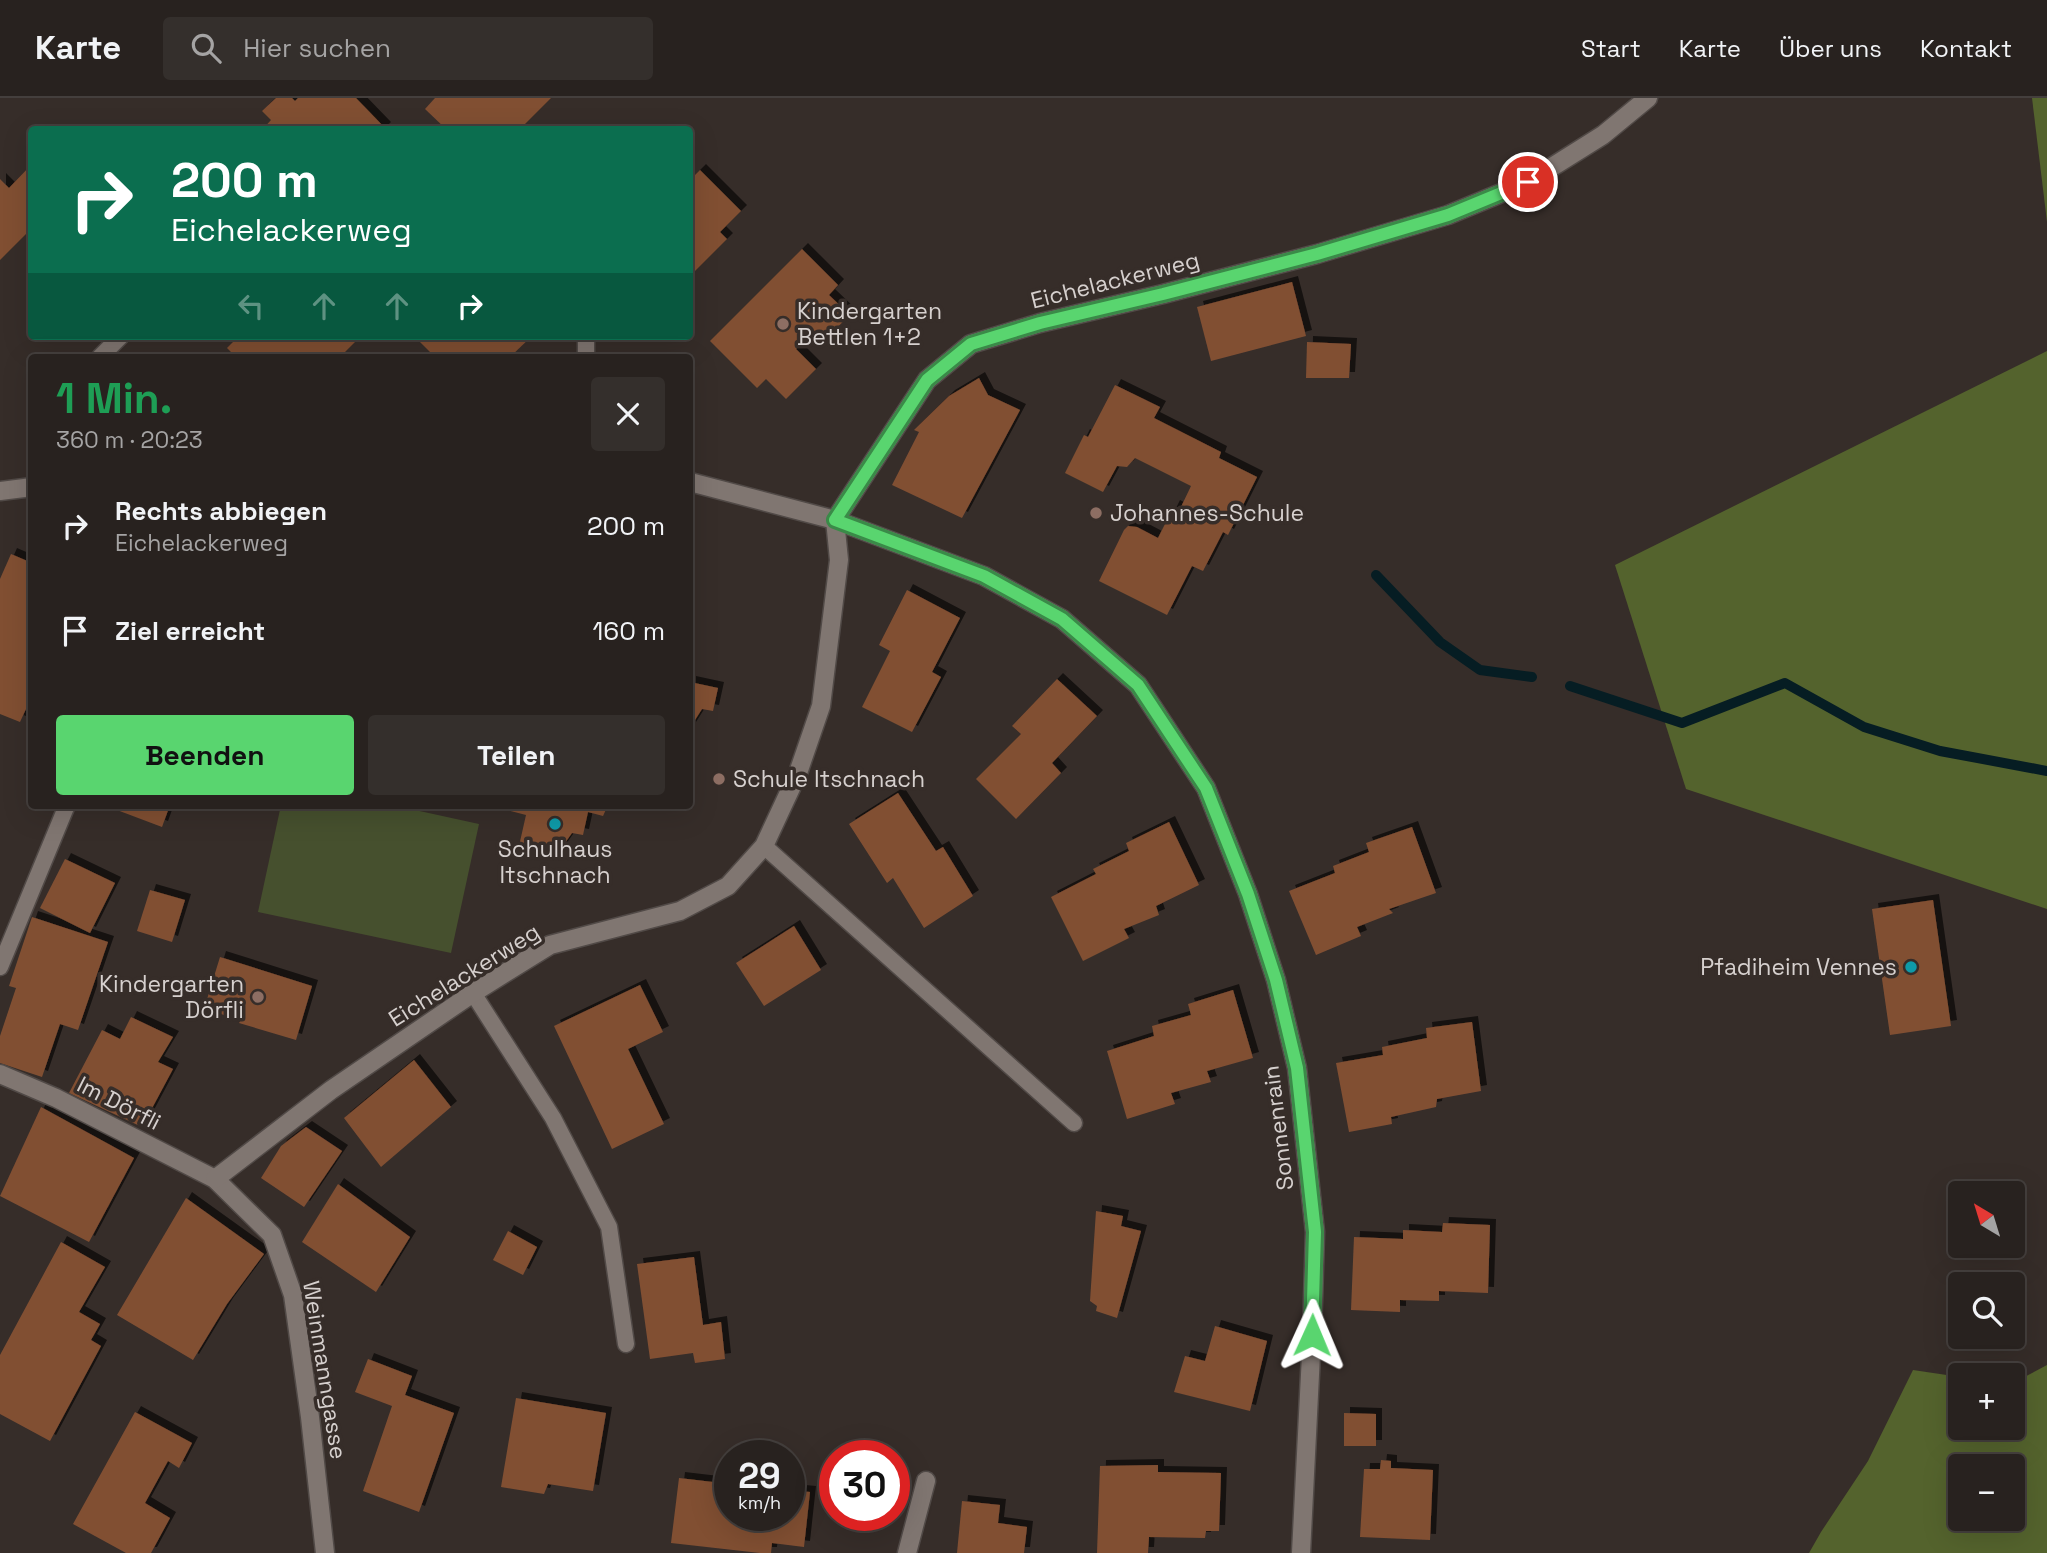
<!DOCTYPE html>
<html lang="de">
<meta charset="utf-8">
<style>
:root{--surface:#28221f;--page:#342f2c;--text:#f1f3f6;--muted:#a5a4a4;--line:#443f3d;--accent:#59d56f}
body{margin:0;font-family:"Space Grotesk",sans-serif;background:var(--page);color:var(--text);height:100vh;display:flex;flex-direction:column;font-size:26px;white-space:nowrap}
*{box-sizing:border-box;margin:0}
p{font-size:23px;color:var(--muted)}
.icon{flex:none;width:38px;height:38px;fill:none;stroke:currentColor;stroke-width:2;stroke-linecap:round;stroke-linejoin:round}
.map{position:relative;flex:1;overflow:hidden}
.side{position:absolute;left:28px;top:256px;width:665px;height:455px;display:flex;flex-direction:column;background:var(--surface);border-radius:7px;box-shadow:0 7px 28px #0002,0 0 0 2px var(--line)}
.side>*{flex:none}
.guide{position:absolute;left:28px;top:28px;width:665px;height:214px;border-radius:7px;box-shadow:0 7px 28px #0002,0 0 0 2px var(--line);background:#0b6e4f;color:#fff;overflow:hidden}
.needle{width:46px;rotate:322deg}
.buttons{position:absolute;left:1948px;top:1083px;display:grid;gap:14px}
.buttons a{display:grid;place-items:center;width:77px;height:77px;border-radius:7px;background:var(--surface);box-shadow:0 7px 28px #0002,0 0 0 2px var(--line);font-size:35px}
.speed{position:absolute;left:714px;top:1342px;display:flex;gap:14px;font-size:35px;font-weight:700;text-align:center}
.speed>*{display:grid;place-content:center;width:91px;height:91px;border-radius:50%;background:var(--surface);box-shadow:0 7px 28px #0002,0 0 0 2px var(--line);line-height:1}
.speed small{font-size:18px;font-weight:400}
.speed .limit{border:10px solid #d22;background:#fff;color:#111}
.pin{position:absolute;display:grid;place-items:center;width:60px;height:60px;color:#fff;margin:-30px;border:4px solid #fff;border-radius:50%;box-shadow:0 2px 7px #0007}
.me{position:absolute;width:77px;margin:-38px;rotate:1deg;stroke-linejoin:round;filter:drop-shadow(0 0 5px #0008)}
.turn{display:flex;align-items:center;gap:24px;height:147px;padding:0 28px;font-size:32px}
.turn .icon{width:91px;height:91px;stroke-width:2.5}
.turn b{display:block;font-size:49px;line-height:60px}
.lanes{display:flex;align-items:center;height:66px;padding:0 28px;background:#0003;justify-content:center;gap:35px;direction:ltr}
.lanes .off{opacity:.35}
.round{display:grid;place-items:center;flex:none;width:74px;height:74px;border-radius:7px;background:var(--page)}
.summary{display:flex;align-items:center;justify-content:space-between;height:119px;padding:0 28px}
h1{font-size:42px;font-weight:700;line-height:52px;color:#1e9e55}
.action{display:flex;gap:14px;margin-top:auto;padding:14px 28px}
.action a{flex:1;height:80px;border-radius:7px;background:var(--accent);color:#111;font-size:28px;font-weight:700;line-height:80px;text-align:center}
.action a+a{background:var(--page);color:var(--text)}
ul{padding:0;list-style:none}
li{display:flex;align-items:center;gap:21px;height:105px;padding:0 28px}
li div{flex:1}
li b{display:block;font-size:26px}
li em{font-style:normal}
header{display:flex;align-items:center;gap:42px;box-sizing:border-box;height:98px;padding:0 35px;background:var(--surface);border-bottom:2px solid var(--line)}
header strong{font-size:33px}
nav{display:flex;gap:38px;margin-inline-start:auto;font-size:24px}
.search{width:490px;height:63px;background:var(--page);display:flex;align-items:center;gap:18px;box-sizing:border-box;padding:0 24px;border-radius:7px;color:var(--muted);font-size:26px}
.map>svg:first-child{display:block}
.green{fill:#46502e}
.forest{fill:#54632d;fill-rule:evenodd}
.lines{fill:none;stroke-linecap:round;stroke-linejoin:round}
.stream{stroke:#061d23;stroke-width:10}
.building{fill:#814f33;filter:url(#shadow)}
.service-casing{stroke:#514a47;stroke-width:19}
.minor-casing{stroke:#514a47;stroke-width:21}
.service{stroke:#807671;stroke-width:16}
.minor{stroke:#807671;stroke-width:18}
.route-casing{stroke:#3a8a48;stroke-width:18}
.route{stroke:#59d56f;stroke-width:12}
.education-dot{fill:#8d6e63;stroke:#362d29;stroke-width:2.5}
.culture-dot{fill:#0f9aa8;stroke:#362d29;stroke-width:2.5}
.labels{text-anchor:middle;stroke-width:7;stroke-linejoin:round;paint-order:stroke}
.street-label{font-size:23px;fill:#d6d0ce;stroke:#362d29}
.poi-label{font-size:23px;fill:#d6d0ce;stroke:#362d29;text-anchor:start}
</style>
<header>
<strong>Karte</strong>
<div class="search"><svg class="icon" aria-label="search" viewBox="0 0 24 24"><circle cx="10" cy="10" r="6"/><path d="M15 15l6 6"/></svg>Hier suchen</div>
<nav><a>Start</a><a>Karte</a><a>Über uns</a><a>Kontakt</a></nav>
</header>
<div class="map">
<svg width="2047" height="1455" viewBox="0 0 2047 1455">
<defs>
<filter id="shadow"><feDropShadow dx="6" dy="-6" stdDeviation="0" flood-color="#0009"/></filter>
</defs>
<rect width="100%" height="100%" fill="#362d29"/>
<polygon class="green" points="281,707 392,707 479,726 451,855 258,814"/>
<g class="forest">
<polygon points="2032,0 2047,0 2047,124"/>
<polygon points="2047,253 2047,811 1686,691 1615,467"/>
<path d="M2047 1267V1455H1809L1821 1434 1868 1363 1913 1272 1960 1279V1330H2012L2013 1285ZM1960 1368H2012V1421H1960Z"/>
</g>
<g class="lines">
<g class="stream">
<polyline points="1376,477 1440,544 1480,572 1532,579"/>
<polyline points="1570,588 1682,625 1785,585 1864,629 1940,653 2047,673"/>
</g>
</g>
<g class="building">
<polygon points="276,0 292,0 295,3 298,0 356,0 385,30 383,32 262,32 271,22 262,13"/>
<polygon points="435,0 551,0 519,32 447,32 425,11"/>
<polygon points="32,66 32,130 0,162 0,81 9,90"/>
<polygon points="700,72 741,113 720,134 727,141 690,178 690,82"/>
<polygon points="802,151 838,187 829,197 850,217 820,246 810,236 796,251 816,271 786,301 766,281 757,290 710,243"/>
<polygon points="1292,184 1306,238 1211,263 1197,209"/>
<polygon points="239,238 361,238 340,259 236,259 227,250"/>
<polygon points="423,238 532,238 510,259 435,259 418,242"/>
<polygon points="1307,244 1351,246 1349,280 1306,280"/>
<polygon points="979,280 988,297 1020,312 962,420 892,387 919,334 914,332 949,298"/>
<polygon points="1115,287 1160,309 1154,320 1221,354 1219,360 1257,379 1228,437 1223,434 1203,473 1192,468 1167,517 1099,483 1124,432 1128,428 1137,429 1158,440 1174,408 1180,411 1191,388 1135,360 1127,369 1117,368 1103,394 1065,375 1084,337 1088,339"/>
<polygon points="11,456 32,465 32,598 20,624 0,616 0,481"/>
<polygon points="907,492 960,520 932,574 941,579 912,634 862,609 890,553 879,547"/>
<polygon points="1057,581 1097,618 1052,665 1061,675 1016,721 976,681 1021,636 1012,628"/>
<polygon points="690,584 718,590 713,613 702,611 690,630"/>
<polygon points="898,695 936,753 943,749 973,798 924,830 893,780 887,785 849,726"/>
<polygon points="110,707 170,707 162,729 109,709"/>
<polygon points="487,707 608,707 603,718 588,714 583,737 572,735 560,752 559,757 519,748 526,717"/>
<polygon points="1169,724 1199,787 1156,808 1159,817 1124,831 1129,840 1083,863 1051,799 1096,776 1093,771 1129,753 1126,745"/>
<polygon points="1412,729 1436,795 1389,811 1393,815 1357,829 1361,838 1316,857 1289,793 1335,775 1333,768 1369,754 1366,745"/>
<polygon points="65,761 115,785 90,835 40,810"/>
<polygon points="150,792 185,802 172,844 137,833"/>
<polygon points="1933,802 1951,928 1890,937 1872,811"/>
<polygon points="32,819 108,844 78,932 60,926 42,979 0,965 0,938 16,890 9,888"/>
<polygon points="794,828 821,872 764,908 736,865"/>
<polygon points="220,859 312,888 296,942 239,925 241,922 204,911"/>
<polygon points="640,887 663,934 628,951 664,1026 612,1051 554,928"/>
<polygon points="1233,892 1253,960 1207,973 1211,984 1171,995 1175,1006 1127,1021 1107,953 1154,938 1152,928 1191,917 1188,906"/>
<polygon points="131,919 173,939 158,964 173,971 142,1029 69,995 102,932 120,941"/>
<polygon points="1472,924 1481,993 1437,1001 1436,1009 1391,1019 1392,1026 1349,1034 1336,965 1383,957 1382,949 1427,940 1426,930"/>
<polygon points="414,962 451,1009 381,1069 344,1020"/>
<polygon points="41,1009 134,1060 89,1144 0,1098"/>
<polygon points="306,1029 342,1053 304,1109 261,1080 281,1048"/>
<polygon points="338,1086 410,1139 376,1194 302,1144"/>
<polygon points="186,1100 264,1156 227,1206 193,1262 117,1217"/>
<polygon points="1096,1113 1123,1118 1121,1128 1141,1133 1117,1220 1096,1213 1097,1208 1090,1203"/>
<polygon points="1443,1125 1490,1127 1488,1195 1439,1193 1439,1203 1400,1202 1400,1214 1351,1212 1354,1139 1403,1141 1403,1132 1442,1134"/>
<polygon points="508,1133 537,1149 523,1177 493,1162"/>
<polygon points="61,1144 105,1169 79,1214 100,1226 91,1242 101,1248 50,1343 0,1316 0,1257"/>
<polygon points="694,1159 703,1227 721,1224 725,1261 695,1265 693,1255 650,1261 637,1166"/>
<polygon points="1215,1228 1267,1243 1250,1313 1174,1294 1185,1258 1205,1263"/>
<polygon points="368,1261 412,1278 405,1297 454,1315 419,1414 363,1393 392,1308 355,1294"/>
<polygon points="516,1300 606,1315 593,1393 548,1386 544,1396 501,1389"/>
<polygon points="135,1314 192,1345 179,1370 168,1363 145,1405 170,1420 151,1455 126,1455 73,1426"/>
<polygon points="1344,1315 1376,1316 1376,1348 1344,1348"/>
<polygon points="1381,1362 1391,1363 1391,1370 1433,1372 1430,1442 1360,1439 1364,1371 1380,1371"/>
<polygon points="1158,1367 1158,1374 1221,1375 1219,1433 1206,1433 1205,1440 1149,1439 1148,1455 1097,1455 1100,1368"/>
<polygon points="679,1380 730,1386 730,1418 789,1418 789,1392 810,1394 804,1449 772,1445 771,1455 760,1455 671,1445"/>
<polygon points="962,1403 1000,1407 998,1425 1027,1429 1024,1455 957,1455"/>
</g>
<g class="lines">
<g class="service-casing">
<g id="service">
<polyline points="100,259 121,238"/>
<polyline points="586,259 586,238"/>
<polyline points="764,748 1074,1025"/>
<polyline points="0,869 67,707"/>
<polyline points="473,895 553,1020 609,1129 626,1246"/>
</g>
</g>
<g class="minor-casing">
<g id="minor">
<polyline points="690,384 835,422 984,478 1062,521 1138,587 1206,690 1248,796 1276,882 1297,970 1315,1134 1312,1237 1301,1455"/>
<polyline points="0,393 32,389"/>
<polyline points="0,976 56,1000 215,1081 272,1137 293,1197 310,1319 325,1455"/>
<polyline points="215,1081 331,992 473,895 550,847 680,813 728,788 764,748 798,675 821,608 839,462 835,422 927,282 971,246 1040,225 1163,196 1317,156 1448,117 1528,84 1603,37 1648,0"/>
<polyline points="907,1455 926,1383"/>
</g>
</g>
<use href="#service" class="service"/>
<use href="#minor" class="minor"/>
</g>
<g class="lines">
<g class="route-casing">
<polyline id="route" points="1312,1237 1315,1134 1297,970 1276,882 1248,796 1206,690 1138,587 1062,521 984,478 835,422 927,282 971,246 1040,225 1163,196 1317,156 1448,117 1528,84"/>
</g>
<use href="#route" class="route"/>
</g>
<g class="education-dot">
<circle cx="783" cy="226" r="7"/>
<circle cx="1096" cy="415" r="7"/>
<circle cx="719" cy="681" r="7"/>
<circle cx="258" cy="899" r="7"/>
</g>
<g class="culture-dot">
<circle cx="555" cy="726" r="7"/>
<circle cx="1911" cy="869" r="7"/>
</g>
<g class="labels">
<g class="street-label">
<text transform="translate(1115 182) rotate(-14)" y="8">Eichelackerweg</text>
<text transform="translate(464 877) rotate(-32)" y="8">Eichelackerweg</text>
<text transform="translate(119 1005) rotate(27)" y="8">Im Dörfli</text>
<text transform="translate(1278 1030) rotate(-97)" y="8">Sonnenrain</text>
<text transform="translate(325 1272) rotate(81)" y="8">Weinmanngasse</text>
</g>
<g class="poi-label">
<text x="797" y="221">Kindergarten<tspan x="797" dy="26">Bettlen 1+2</tspan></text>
<text x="1110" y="423">Johannes-Schule</text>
<text x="733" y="689">Schule Itschnach</text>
<text x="555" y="759" text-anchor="middle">Schulhaus<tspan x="555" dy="26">Itschnach</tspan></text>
<text x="1897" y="877" text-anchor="end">Pfadiheim Vennes</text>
<text x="244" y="894" text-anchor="end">Kindergarten<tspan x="244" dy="26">Dörfli</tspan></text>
</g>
</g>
</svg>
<div class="buttons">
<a><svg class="needle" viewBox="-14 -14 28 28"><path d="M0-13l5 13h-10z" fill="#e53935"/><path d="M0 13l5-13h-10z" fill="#a5a4a4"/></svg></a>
<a><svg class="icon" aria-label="search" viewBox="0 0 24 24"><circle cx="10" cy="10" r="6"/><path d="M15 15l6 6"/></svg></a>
<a>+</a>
<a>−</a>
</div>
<div class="speed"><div>29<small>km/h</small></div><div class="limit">30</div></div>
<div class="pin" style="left:1528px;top:84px;background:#d93025"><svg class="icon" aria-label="arrive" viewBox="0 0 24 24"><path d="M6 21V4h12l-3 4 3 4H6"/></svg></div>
<svg class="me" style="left:1312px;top:1237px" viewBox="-20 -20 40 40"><path d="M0-17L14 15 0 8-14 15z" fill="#59d56f" stroke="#fff" stroke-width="4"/></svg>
<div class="guide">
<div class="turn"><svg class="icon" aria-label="right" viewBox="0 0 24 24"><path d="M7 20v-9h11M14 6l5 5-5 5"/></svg><div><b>200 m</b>Eichelackerweg</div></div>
<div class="lanes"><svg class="icon off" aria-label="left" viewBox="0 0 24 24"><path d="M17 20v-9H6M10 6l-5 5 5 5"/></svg><svg class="icon off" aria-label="ahead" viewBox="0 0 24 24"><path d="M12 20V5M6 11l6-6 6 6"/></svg><svg class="icon off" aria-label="ahead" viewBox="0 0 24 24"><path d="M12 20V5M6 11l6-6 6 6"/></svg><svg class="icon" aria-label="right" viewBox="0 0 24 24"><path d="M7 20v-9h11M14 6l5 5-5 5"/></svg></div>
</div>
<section class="side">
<div class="summary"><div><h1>1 Min.</h1><p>360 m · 20:23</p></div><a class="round"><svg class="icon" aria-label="close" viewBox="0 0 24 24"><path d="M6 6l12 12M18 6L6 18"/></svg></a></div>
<ul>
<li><svg class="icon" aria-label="right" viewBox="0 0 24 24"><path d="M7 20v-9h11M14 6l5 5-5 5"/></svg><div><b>Rechts abbiegen</b><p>Eichelackerweg</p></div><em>200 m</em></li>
<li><svg class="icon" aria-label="arrive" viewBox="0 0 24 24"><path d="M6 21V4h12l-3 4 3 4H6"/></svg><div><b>Ziel erreicht</b></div><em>160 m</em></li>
</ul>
<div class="action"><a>Beenden</a><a>Teilen</a></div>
</section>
</div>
